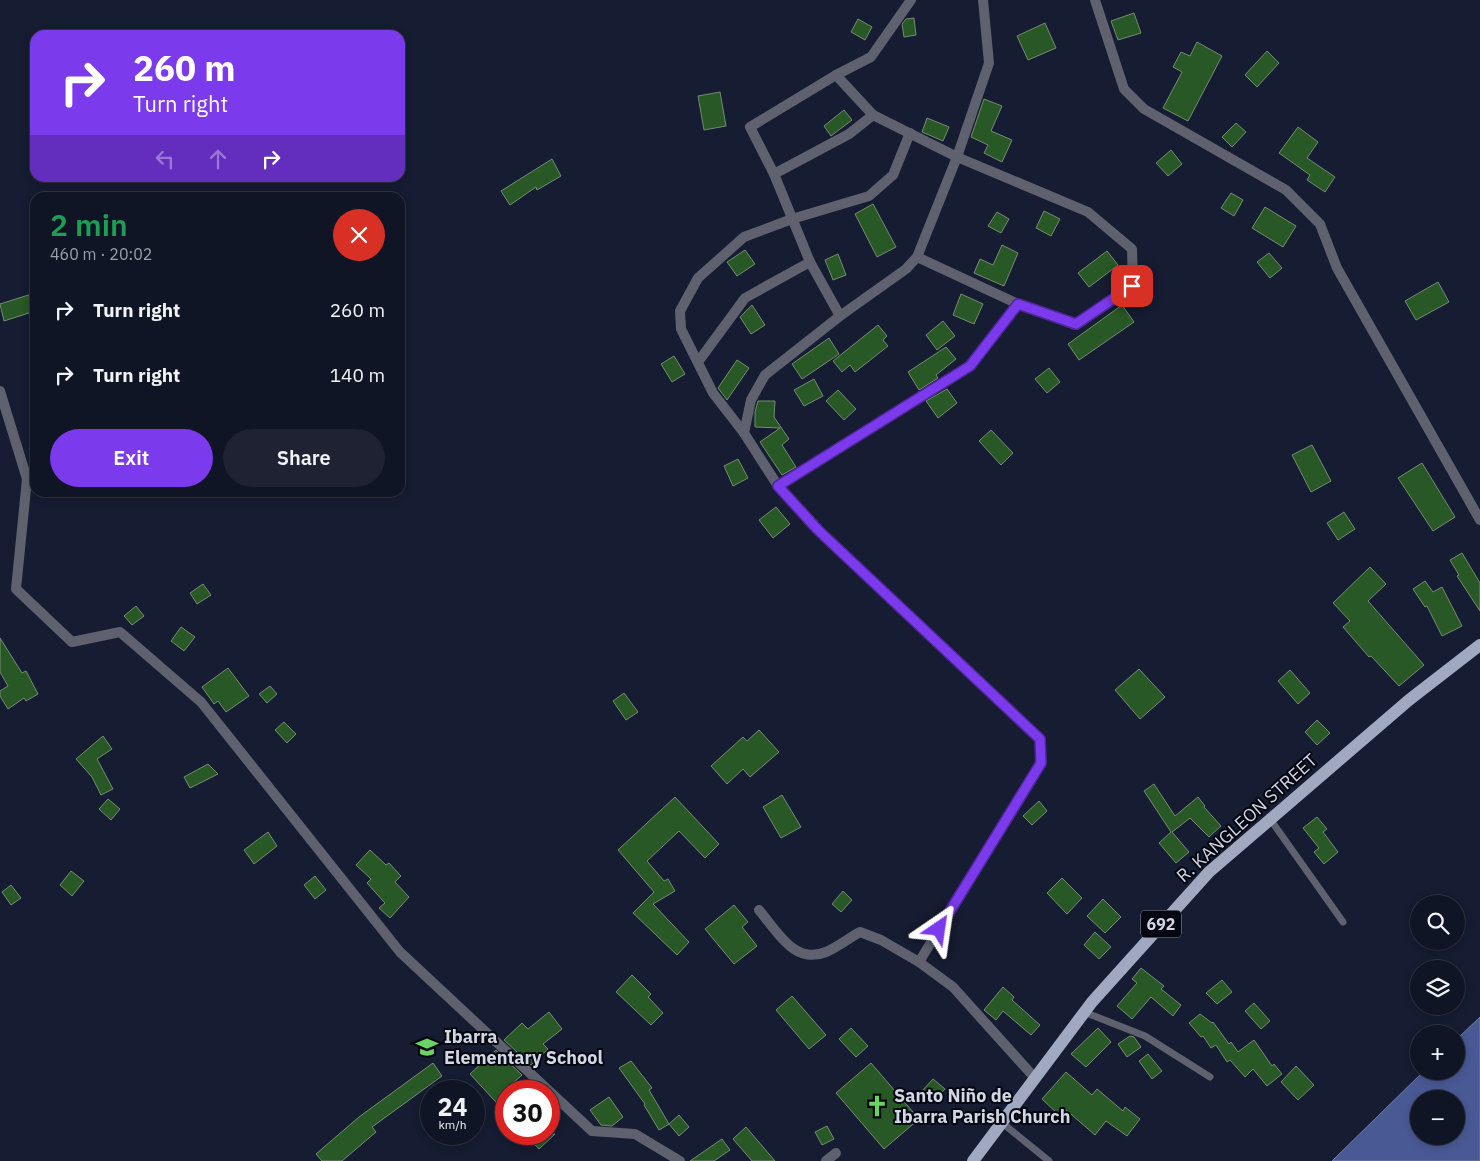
<!DOCTYPE html>
<meta charset="utf-8">
<style>
:root{--surface:#101525;--page:#1e2232;--text:#f1f3f6;--muted:#9c9fa7;--line:#303442;--accent:#7c3aed}
body{margin:0;font-family:"IBM Plex Sans",sans-serif;background:var(--page);color:var(--text);height:100vh;display:flex;flex-direction:column;font-size:19px;white-space:nowrap}
*{box-sizing:border-box;margin:0}
p{font-size:16px;color:var(--muted)}
.icon{flex:none;width:28px;height:28px;fill:none;stroke:currentColor;stroke-width:2;stroke-linecap:round;stroke-linejoin:round}
.map{position:relative;flex:1;overflow:hidden}
.sheet{position:absolute;left:30px;top:192px;width:375px;height:305px;display:flex;flex-direction:column;background:var(--surface);border-radius:15px;box-shadow:0 2px 8px #0003,0 0 0 1px var(--line)}
.sheet>*{flex:none}
.banner{position:absolute;left:30px;top:30px;width:375px;height:152px;border-radius:15px;box-shadow:0 2px 8px #0003,0 0 0 1px var(--line);background:#7c3aed;color:#fff;overflow:hidden}
.tools{position:absolute;left:1410px;top:895px;display:grid;gap:10px}
.tools a{display:grid;place-items:center;width:55px;height:55px;border-radius:50%;background:var(--surface);box-shadow:0 2px 8px #0003,0 0 0 1px var(--line);font-size:25px}
.speed{position:absolute;left:420px;top:1080px;display:flex;gap:10px;font-size:25px;font-weight:700;text-align:center}
.speed>*{display:grid;place-content:center;width:65px;height:65px;border-radius:50%;background:var(--surface);box-shadow:0 2px 8px #0003,0 0 0 1px var(--line);line-height:1}
.speed small{font-size:12px;font-weight:400}
.speed .limit{border:8px solid #d22;background:#fff;color:#111}
.pin{position:absolute;display:grid;place-items:center;width:42px;height:42px;color:#fff;margin:-21px;border-radius:10px;box-shadow:0 2px 8px #0006}
.me{position:absolute;width:55px;margin:-28px;rotate:32deg;stroke-linejoin:round;filter:drop-shadow(0 0 4px #0008)}
.turn{display:flex;align-items:center;gap:18px;height:105px;padding:0 20px;font-size:22px}
.turn .icon{width:65px;height:65px;stroke-width:2.5}
.turn b{display:block;font-size:35px;line-height:42px}
.lanes{display:flex;align-items:center;height:48px;padding:0 20px;background:#0003;justify-content:center;gap:25px;direction:ltr}
.lanes .off{opacity:.35}
.round{display:grid;place-items:center;flex:none;width:52px;height:52px;border-radius:26px;background:var(--page)}
.overview{display:flex;align-items:center;justify-content:space-between;height:85px;padding:0 20px}
h1{font-size:30px;font-weight:600;line-height:38px;color:#1e9e55}
.button{display:flex;gap:10px;margin-top:auto;padding:10px 20px}
.button a{flex:1;height:58px;border-radius:30px;background:var(--accent);color:#fff;font-size:20px;font-weight:600;line-height:58px;text-align:center}
.button a+a{background:var(--page);color:var(--text)}
ul{padding:0;list-style:none}
li{display:flex;align-items:center;gap:15px;height:65px;padding:0 20px}
li div{flex:1}
li b{display:block;font-size:19px}
li em{font-style:normal}
.map>svg:first-child{display:block}
.water{fill:#495994;stroke:#727fac;fill-rule:evenodd}
.building{fill:#285825;stroke:#778b74}
.lines{fill:none;stroke-linecap:round;stroke-linejoin:round}
.lane{stroke:#5f626e;stroke-width:7}
.street{stroke:#5f626e;stroke-width:10}
.primary{stroke:#a1a9c0;stroke-width:12}
.route-casing{stroke:#51269a;stroke-width:12}
.route{stroke:#7c3aed;stroke-width:9}
.labels{text-anchor:middle;stroke-width:4;stroke-linejoin:round;paint-order:stroke}
.shield{fill:#050710;stroke:#9499a5;stroke-width:1}
.shield-label{font-size:16px;font-weight:bold;fill:#d2d7e5}
.street-label{font-size:18px;fill:#d2d7e5;stroke:#050710}
.poi-label{font-size:18px;font-weight:bold;fill:#d2d7e5;stroke:#050710;text-anchor:start}
</style>
<div class="map">
<svg width="1480" height="1161" viewBox="0 0 1480 1161">
<rect width="100%" height="100%" fill="#161c31"/>
<path class="water" d="M1480 1017V1161H1332L1424 1071H1456V1040ZM1419 1099H1456V1136H1419Z"/>
<g class="building">
<polygon points="1134,13 1141,33 1118,40 1111,21"/>
<polygon points="914,18 916,35 904,37 902,24 906,19"/>
<polygon points="858,19 872,27 865,40 851,32"/>
<polygon points="1045,23 1056,48 1028,60 1017,36"/>
<polygon points="1197,42 1222,56 1188,121 1163,108 1182,72 1173,67 1181,52 1190,56"/>
<polygon points="1267,51 1279,63 1257,87 1245,75"/>
<polygon points="720,92 726,126 704,130 698,96"/>
<polygon points="984,99 1002,106 991,131 1012,140 1002,162 984,153 988,145 971,137"/>
<polygon points="844,110 852,120 831,136 824,126"/>
<polygon points="927,118 949,127 943,141 922,132"/>
<polygon points="1236,123 1246,132 1232,147 1222,137"/>
<polygon points="1298,127 1318,142 1307,158 1335,177 1325,192 1307,180 1310,175 1279,153"/>
<polygon points="1171,150 1182,164 1168,176 1156,163"/>
<polygon points="552,159 561,176 537,190 536,187 510,205 501,191"/>
<polygon points="1231,193 1243,200 1234,216 1221,208"/>
<polygon points="873,204 896,247 877,257 855,214"/>
<polygon points="1265,207 1296,226 1283,247 1252,228"/>
<polygon points="1044,211 1060,219 1051,236 1036,228"/>
<polygon points="997,212 1009,219 1001,233 988,226"/>
<polygon points="1002,245 1018,253 1004,286 974,273 980,259 993,265"/>
<polygon points="745,250 755,264 737,276 727,262"/>
<polygon points="1107,251 1118,265 1089,287 1078,273"/>
<polygon points="1269,253 1282,268 1270,278 1257,262"/>
<polygon points="838,254 846,275 833,280 825,260"/>
<polygon points="1438,282 1449,302 1416,320 1405,301"/>
<polygon points="35,293 35,311 4,321 0,304"/>
<polygon points="961,294 983,304 974,324 953,315"/>
<polygon points="752,305 765,325 751,334 740,317"/>
<polygon points="1122,305 1134,322 1079,360 1068,344"/>
<polygon points="943,321 955,336 937,350 926,335"/>
<polygon points="878,325 887,336 883,340 888,346 855,372 850,365 842,372 833,361"/>
<polygon points="829,338 839,354 802,379 792,364"/>
<polygon points="946,347 956,359 936,375 938,378 919,390 908,372"/>
<polygon points="674,356 685,374 672,382 661,364"/>
<polygon points="737,360 749,368 727,400 718,388"/>
<polygon points="1049,368 1060,382 1047,393 1035,379"/>
<polygon points="814,379 823,396 804,406 794,390"/>
<polygon points="947,389 957,403 938,418 926,401"/>
<polygon points="838,390 856,409 844,420 826,401"/>
<polygon points="758,401 775,401 774,417 789,439 782,445 796,467 782,475 760,442 780,428 755,427 755,412"/>
<polygon points="991,430 1013,453 1001,465 979,441"/>
<polygon points="1312,445 1331,481 1311,492 1292,455"/>
<polygon points="738,459 748,478 733,486 724,466"/>
<polygon points="1422,463 1455,517 1433,531 1398,478"/>
<polygon points="776,507 790,524 773,538 759,520"/>
<polygon points="1344,512 1355,529 1338,540 1327,523"/>
<polygon points="1462,553 1480,583 1480,611 1457,576 1459,575 1450,560"/>
<polygon points="1370,567 1386,584 1368,601 1424,665 1399,686 1371,656 1369,657 1343,627 1350,621 1333,603"/>
<polygon points="1425,581 1433,592 1442,587 1462,626 1442,636 1427,606 1425,607 1413,589"/>
<polygon points="203,584 211,595 197,604 190,593"/>
<polygon points="136,606 144,616 132,625 124,616"/>
<polygon points="181,627 195,637 184,651 171,641"/>
<polygon points="0,638 22,673 26,671 38,694 26,701 24,698 8,709 0,696 0,691 8,686 0,672"/>
<polygon points="228,668 249,696 226,712 218,701 214,704 202,687"/>
<polygon points="1139,669 1165,697 1140,719 1115,690"/>
<polygon points="1290,670 1310,693 1298,704 1278,681"/>
<polygon points="270,686 277,694 267,703 259,694"/>
<polygon points="624,693 638,712 626,720 613,701"/>
<polygon points="1317,720 1330,733 1317,745 1305,732"/>
<polygon points="284,722 296,734 287,743 275,730"/>
<polygon points="759,730 779,752 750,777 743,769 727,784 711,766 743,737 747,741"/>
<polygon points="103,736 112,749 97,759 113,789 101,795 92,777 76,759"/>
<polygon points="208,764 218,774 190,788 184,777"/>
<polygon points="1154,784 1175,816 1198,797 1205,806 1204,807 1221,826 1209,837 1190,818 1172,832 1189,852 1176,863 1159,843 1171,832 1144,791"/>
<polygon points="782,795 801,827 781,838 763,807"/>
<polygon points="675,797 719,844 705,858 679,831 647,861 664,881 668,879 675,891 653,904 689,942 677,955 633,913 654,892 618,850"/>
<polygon points="108,799 120,809 111,820 99,809"/>
<polygon points="1039,801 1047,811 1032,825 1023,816"/>
<polygon points="1317,817 1327,829 1323,832 1338,852 1324,864 1314,852 1319,848 1303,828"/>
<polygon points="268,832 277,846 254,864 244,850"/>
<polygon points="370,850 386,865 389,863 401,876 395,882 409,897 390,918 379,908 385,903 367,883 371,879 356,865"/>
<polygon points="71,871 84,881 72,896 60,885"/>
<polygon points="315,876 326,890 315,899 304,885"/>
<polygon points="1062,878 1082,898 1067,914 1047,893"/>
<polygon points="11,885 21,898 11,905 2,892"/>
<polygon points="843,891 852,900 841,912 832,904"/>
<polygon points="1103,899 1121,917 1105,933 1087,916"/>
<polygon points="734,905 748,922 742,927 757,946 734,964 705,929"/>
<polygon points="1095,932 1111,947 1099,959 1084,945"/>
<polygon points="1141,968 1164,986 1161,989 1181,1005 1173,1016 1151,997 1132,1019 1117,1006 1137,983 1132,979"/>
<polygon points="632,975 651,994 648,997 663,1013 651,1025 616,992"/>
<polygon points="1222,980 1232,992 1217,1004 1206,993"/>
<polygon points="1003,987 1014,997 1012,1000 1040,1025 1031,1035 1003,1011 996,1020 984,1010"/>
<polygon points="792,996 826,1035 809,1049 776,1010"/>
<polygon points="1254,1003 1270,1021 1261,1029 1245,1011"/>
<polygon points="549,1012 562,1029 543,1044 548,1049 531,1065 504,1040 522,1023 528,1029"/>
<polygon points="1200,1014 1212,1023 1213,1022 1229,1044 1231,1042 1238,1052 1254,1040 1272,1066 1274,1064 1282,1074 1267,1086 1253,1069 1245,1077 1230,1060 1227,1062 1216,1045 1211,1048 1203,1036 1201,1037 1189,1023"/>
<polygon points="851,1028 868,1046 856,1057 839,1039"/>
<polygon points="1098,1028 1111,1042 1086,1067 1071,1054"/>
<polygon points="1130,1036 1134,1037 1141,1047 1127,1057 1118,1044"/>
<polygon points="496,1050 522,1075 512,1084 519,1091 506,1091 506,1113 470,1074"/>
<polygon points="1148,1054 1162,1071 1152,1079 1139,1061"/>
<polygon points="631,1061 652,1088 649,1090 669,1124 659,1130 644,1105 645,1104 619,1068"/>
<polygon points="433,1063 442,1076 372,1127 376,1132 342,1161 322,1161 316,1154 359,1117"/>
<polygon points="871,1063 919,1119 884,1149 836,1093"/>
<polygon points="1296,1066 1314,1085 1298,1100 1281,1082"/>
<polygon points="1066,1072 1092,1095 1097,1089 1123,1111 1125,1107 1140,1119 1127,1136 1106,1121 1095,1135 1065,1109 1059,1115 1042,1099"/>
<polygon points="933,1079 945,1089 934,1101 922,1091"/>
<polygon points="609,1097 623,1117 612,1126 601,1125 590,1110"/>
<polygon points="679,1115 689,1127 679,1136 669,1124"/>
<polygon points="827,1126 834,1139 822,1145 815,1132"/>
<polygon points="746,1127 775,1161 752,1161 733,1139"/>
<polygon points="525,1134 555,1134 539,1149"/>
<polygon points="722,1139 730,1150 714,1161 690,1161"/>
</g>
<g class="lines">
<g class="lane">
<polyline points="1270,819 1343,922"/>
<polyline points="1084,1012 1145,1036 1210,1077"/>
<polyline points="1001,1122 1049,1161"/>
</g>
<g class="street">
<polyline points="983,0 989,63 957,157 917,257 906,269 840,316 765,375 751,400 744,433 778,486 818,530 1040,739 1041,763 919,962 953,987 1034,1077"/>
<polyline points="1095,0 1124,89 1144,109 1286,190 1320,224 1337,268 1480,520"/>
<polyline points="836,75 871,57 911,0"/>
<polyline points="774,174 849,134 873,115"/>
<polyline points="917,257 1018,304"/>
<polyline points="698,362 745,298 810,262"/>
<polyline points="0,391 27,479 16,589 72,642 120,632 201,702 400,952 592,1131 635,1134 680,1161"/>
<polyline points="744,433 713,393 681,329 680,311 698,278 744,237 792,219 869,196 893,175 910,133"/>
<polyline points="778,486 970,366 1018,304 1076,325 1133,286 1132,249 1088,212 957,157 873,115 836,75 750,127 774,174 810,262 840,316"/>
<path d="M759 910C777 931 794 965 826 952 838 947 849 938 860 932L881 940 919 962"/>
<polyline points="826,1161 836,1153"/>
</g>
<polyline class="primary" points="973,1161 1092,1002 1209,872 1409,700 1480,645"/>
</g>
<g class="lines">
<g class="route-casing">
<polyline id="route" points="939,929 1041,763 1040,739 818,530 778,486 970,366 1018,304 1076,324 1132,286"/>
</g>
<use href="#route" class="route"/>
</g>
<defs>
<g id="school-bare" transform="scale(1.725)"><path d="M0-5L7-2L0 1L-7-2ZM-4 1L0 2.5L4 1V4Q0 6-4 4Z" fill="#6ad363" stroke="#050710" stroke-width="2.5" paint-order="stroke"/></g>
<g id="church-bare" transform="scale(1.725)"><path d="M-1.2-6h2.4v3.5h3.3v2.4h-3.3V6h-2.4V-.1h-3.3v-2.4h3.3Z" fill="#6ad363" stroke="#050710" stroke-width="2.5" paint-order="stroke"/></g>
</defs>
<g fill-rule="evenodd">
<use href="#school-bare" x="427" y="1047"/>
<use href="#church-bare" x="877" y="1106"/>
</g>
<g class="labels">
<rect class="shield" x="1141" y="910.5" width="40" height="27" rx="4"/>
<g class="shield-label">
<text x="1161" y="930">692</text>
</g>
<g class="street-label">
<text transform="translate(1247 818) rotate(-42)" y="6">R. KANGLEON STREET</text>
</g>
<g class="poi-label">
<text x="444" y="1043">Ibarra<tspan x="444" dy="21">Elementary School</tspan></text>
<text x="894" y="1102">Santo Niño de<tspan x="894" dy="21">Ibarra Parish Church</tspan></text>
</g>
</g>
</svg>
<div class="tools">
<a><svg class="icon" aria-label="search" viewBox="0 0 24 24"><circle cx="10" cy="10" r="6"/><path d="M15 15l6 6"/></svg></a>
<a><svg class="icon" aria-label="layers" viewBox="0 0 24 24"><path d="M12 4l9 5-9 5-9-5zM3 14l9 5 9-5"/></svg></a>
<a>+</a>
<a>−</a>
</div>
<div class="speed"><div>24<small>km/h</small></div><div class="limit">30</div></div>
<div class="pin" style="left:1132px;top:286px;background:#d93025"><svg class="icon" aria-label="arrive" viewBox="0 0 24 24"><path d="M6 21V4h12l-3 4 3 4H6"/></svg></div>
<svg class="me" style="left:939px;top:929px" viewBox="-20 -20 40 40"><path d="M0-17L14 15 0 8-14 15z" fill="#7c3aed" stroke="#fff" stroke-width="4"/></svg>
<div class="banner">
<div class="turn"><svg class="icon" aria-label="right" viewBox="0 0 24 24"><path d="M7 20v-9h11M14 6l5 5-5 5"/></svg><div><b>260 m</b>Turn right</div></div>
<div class="lanes"><svg class="icon off" aria-label="left" viewBox="0 0 24 24"><path d="M17 20v-9H6M10 6l-5 5 5 5"/></svg><svg class="icon off" aria-label="ahead" viewBox="0 0 24 24"><path d="M12 20V5M6 11l6-6 6 6"/></svg><svg class="icon" aria-label="right" viewBox="0 0 24 24"><path d="M7 20v-9h11M14 6l5 5-5 5"/></svg></div>
</div>
<section class="sheet">
<div class="overview"><div><h1>2 min</h1><p>460 m · 20:02</p></div><a class="round" style="background:#d93025;color:#fff"><svg class="icon" aria-label="close" viewBox="0 0 24 24"><path d="M6 6l12 12M18 6L6 18"/></svg></a></div>
<ul>
<li><svg class="icon" aria-label="right" viewBox="0 0 24 24"><path d="M7 20v-9h11M14 6l5 5-5 5"/></svg><div><b>Turn right</b></div><em>260 m</em></li>
<li><svg class="icon" aria-label="right" viewBox="0 0 24 24"><path d="M7 20v-9h11M14 6l5 5-5 5"/></svg><div><b>Turn right</b></div><em>140 m</em></li>
</ul>
<div class="button"><a>Exit</a><a>Share</a></div>
</section>
</div>
